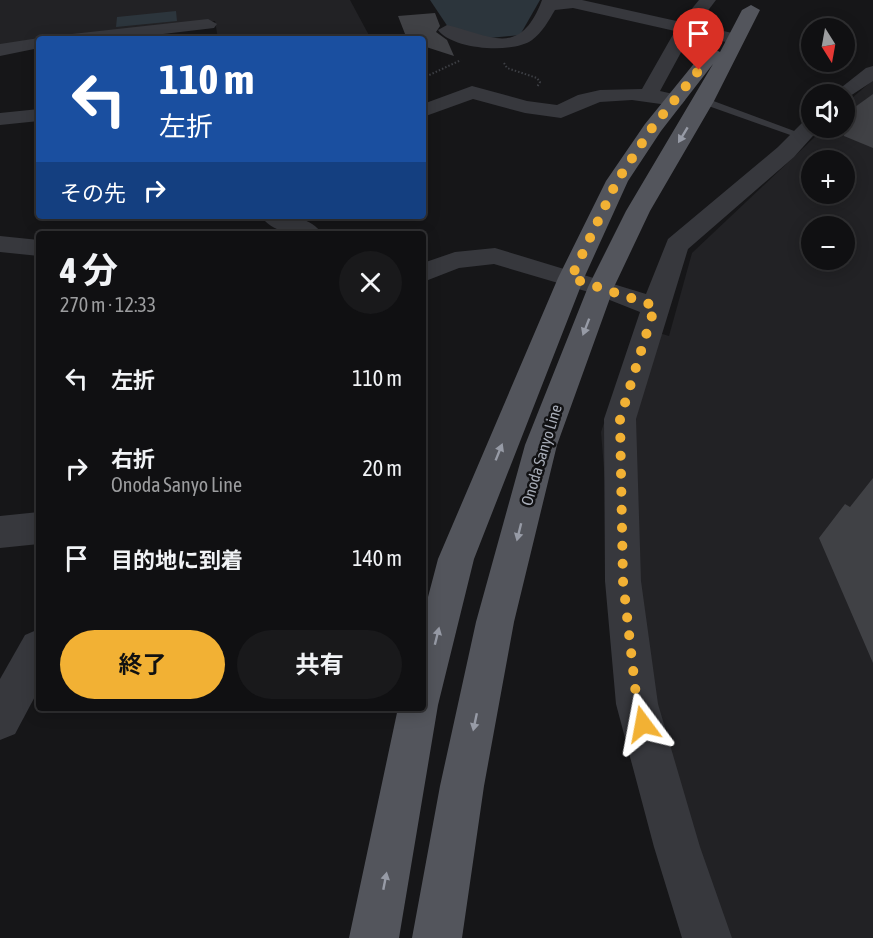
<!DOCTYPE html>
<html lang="ja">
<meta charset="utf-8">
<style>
:root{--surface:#101012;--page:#19191b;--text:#f1f3f6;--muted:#9c9d9f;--line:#303032;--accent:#f2b134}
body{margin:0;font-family:"Asap Condensed","Noto Sans JP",sans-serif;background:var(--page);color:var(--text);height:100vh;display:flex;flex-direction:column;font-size:22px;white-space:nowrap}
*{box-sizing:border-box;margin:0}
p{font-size:20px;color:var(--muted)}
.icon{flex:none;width:33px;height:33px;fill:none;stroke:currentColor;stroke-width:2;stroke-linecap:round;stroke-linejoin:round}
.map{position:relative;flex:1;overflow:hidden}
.sheet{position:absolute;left:36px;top:231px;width:390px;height:480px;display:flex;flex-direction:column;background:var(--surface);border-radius:6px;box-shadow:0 3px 15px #0003,0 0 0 2px var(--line)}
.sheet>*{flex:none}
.guide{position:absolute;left:36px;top:36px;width:390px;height:183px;border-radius:6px;box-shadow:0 3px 15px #0003,0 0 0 2px var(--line);background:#1a4fa0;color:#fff;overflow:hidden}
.needle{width:39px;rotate:169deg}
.controls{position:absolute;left:801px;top:18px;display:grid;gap:12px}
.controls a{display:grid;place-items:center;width:54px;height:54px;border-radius:50%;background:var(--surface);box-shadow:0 3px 15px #0003,0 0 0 2px var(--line);font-size:30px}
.pin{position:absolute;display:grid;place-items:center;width:51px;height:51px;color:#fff;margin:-62px -26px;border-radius:50% 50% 50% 0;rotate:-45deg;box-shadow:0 0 6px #0007}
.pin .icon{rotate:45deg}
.me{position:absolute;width:66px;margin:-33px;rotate:347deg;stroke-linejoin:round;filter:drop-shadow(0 0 4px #0008)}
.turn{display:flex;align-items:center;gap:21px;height:126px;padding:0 24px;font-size:27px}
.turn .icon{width:78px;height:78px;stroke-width:2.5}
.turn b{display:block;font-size:42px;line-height:51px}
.then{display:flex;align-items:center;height:57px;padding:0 24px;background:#0003;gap:12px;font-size:22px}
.round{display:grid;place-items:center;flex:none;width:63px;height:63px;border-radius:32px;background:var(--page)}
.head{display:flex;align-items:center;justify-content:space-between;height:102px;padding:0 24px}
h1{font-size:36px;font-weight:700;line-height:45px}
.cta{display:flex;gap:12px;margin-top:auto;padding:12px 24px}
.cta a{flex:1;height:69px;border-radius:36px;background:var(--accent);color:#111;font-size:24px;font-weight:700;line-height:69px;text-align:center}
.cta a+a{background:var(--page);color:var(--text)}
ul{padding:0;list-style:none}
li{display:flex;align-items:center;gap:18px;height:90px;padding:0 24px}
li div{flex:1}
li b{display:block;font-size:22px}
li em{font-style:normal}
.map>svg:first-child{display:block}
.built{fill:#222225;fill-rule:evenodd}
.water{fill:#2c353c}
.building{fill:#404145}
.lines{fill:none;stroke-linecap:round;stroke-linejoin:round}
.path{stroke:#3d3f44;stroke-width:2;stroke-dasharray:1.5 2;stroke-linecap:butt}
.lane{fill:#37383d;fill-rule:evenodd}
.street{fill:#37383d;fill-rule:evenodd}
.primary{fill:#53555c;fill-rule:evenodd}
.oneway{fill:#979ba6}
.route{stroke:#f2b134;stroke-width:10;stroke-dasharray:0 18}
.labels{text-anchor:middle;stroke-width:5;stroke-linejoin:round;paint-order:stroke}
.street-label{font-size:16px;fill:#a8adb8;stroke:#111113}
</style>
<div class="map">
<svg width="873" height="938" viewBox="0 0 873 938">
<rect width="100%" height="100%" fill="#161618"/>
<g class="built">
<polygon points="0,0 350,0 371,39 218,39 215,21 39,39 0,48"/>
<path d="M873 80V938H684L626 743 601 432 636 326 669 336 692 253 818 134 814 129 816 128H844L845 104ZM812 160H844V194H812ZM812 226H844V260H812Z"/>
</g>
<g class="water">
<polygon points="430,0 540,0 520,35 479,39 448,27"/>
<polygon points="176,11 177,21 116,27 117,17"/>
</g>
<g class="building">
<polygon points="435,13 440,26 436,32 447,40 454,56 423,46 423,39 407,39 398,16"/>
<polygon points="873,94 873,148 844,136 844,115"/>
<polygon points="873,478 873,663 819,538 845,504 850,507"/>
</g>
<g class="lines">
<g class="path">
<polyline points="504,63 507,68 537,78 540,82 537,87"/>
<polyline points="423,78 461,60"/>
</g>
<polygon class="lane" points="700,99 708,99 805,135 796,137 700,103"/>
<g class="street">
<path d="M542 0H582L681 22 699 0H716L697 25 741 35 744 39 735 44 691 34 660 91 682 96 685 100 682 104 675 106 632 100 600 102 561 118 525 113 473 99 423 117V104L472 86 527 101 557 105 578 95 600 90 642 89 675 31 573 8 555 10C549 20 542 33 532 40 513 54 453 50 438 30L447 25C490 35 520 59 542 0Z"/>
<polygon points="208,19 217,24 214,28 121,39 63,39 72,34"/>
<polygon points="39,38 45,39 39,39 39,48 0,56 0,44"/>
<polygon points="873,66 873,81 844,100 844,94 833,94 866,68"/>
<polygon points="39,109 39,121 0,125 0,113"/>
<polygon points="812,118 812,128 820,128 794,157 688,249 636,419 641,581 658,704 700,847 732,938 682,938 654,847 616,704 605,581 604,419 640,312 592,293 494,264 459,268 423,282 423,263 455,252 495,248 646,294 668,239 778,147 805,120"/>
<path d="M261 216C281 216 310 214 322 234 302 234 274 236 261 216Z"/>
<polygon points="0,236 39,240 39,256 0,252"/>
<polygon points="39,512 39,544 0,548 0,516"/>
<polygon points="39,629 39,689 15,734 0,740 0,679 25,635"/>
</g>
<polygon class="primary" points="751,5 760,10 714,101 650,211 614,287 557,445 514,622 484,786 462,938 412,938 440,786 476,622 525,445 588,287 626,211 713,64 661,131 628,181 584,278 474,559 438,705 399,938 349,938 398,708 423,708 423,616 438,559 558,278 606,181 645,124 705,50 712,48 720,52 742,10"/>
</g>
<defs><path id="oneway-solid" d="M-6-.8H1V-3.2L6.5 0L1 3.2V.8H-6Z" transform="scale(1.5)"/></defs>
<g class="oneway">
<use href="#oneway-solid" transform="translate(683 135) rotate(121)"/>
<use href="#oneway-solid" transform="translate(586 327) rotate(111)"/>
<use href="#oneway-solid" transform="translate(499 452) rotate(-68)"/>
<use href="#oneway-solid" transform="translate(519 532) rotate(104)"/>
<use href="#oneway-solid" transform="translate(437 636) rotate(-76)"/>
<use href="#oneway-solid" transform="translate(475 722) rotate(102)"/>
<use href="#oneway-solid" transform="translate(385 881) rotate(-79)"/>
</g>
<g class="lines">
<polyline class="route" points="643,724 637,704 623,581 620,419 655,306 571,278 617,181 652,128 699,70"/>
</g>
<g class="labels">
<g class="street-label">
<text transform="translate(541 455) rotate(-73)" y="6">Onoda Sanyo Line</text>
</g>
</g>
</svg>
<div class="controls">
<a><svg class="needle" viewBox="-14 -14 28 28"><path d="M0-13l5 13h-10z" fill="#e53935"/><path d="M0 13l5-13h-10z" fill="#9c9d9f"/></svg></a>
<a><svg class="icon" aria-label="sound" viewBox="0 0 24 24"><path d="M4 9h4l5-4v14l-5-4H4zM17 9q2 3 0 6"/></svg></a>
<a>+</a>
<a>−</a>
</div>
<div class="pin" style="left:699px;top:70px;background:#d93025"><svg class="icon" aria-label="arrive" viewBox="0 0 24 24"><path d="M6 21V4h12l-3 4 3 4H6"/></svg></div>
<svg class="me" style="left:643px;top:724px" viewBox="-20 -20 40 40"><path d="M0-17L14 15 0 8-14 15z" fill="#f2b134" stroke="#fff" stroke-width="4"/></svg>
<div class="guide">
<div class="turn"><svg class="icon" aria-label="left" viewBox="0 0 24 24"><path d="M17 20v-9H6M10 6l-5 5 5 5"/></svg><div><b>110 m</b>左折</div></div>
<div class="then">その先<svg class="icon" aria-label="right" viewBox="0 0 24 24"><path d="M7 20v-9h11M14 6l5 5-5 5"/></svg></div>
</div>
<section class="sheet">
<div class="head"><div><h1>4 分</h1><p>270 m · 12:33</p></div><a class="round"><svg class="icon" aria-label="close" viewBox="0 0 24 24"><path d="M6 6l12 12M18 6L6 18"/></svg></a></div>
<ul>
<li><svg class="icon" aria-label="left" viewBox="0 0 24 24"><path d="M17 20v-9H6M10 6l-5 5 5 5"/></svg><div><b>左折</b></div><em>110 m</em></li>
<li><svg class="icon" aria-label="right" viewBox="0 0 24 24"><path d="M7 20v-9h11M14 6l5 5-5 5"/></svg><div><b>右折</b><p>Onoda Sanyo Line</p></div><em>20 m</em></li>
<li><svg class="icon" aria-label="arrive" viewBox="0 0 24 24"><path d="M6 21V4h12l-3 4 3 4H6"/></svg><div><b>目的地に到着</b></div><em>140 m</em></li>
</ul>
<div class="cta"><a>終了</a><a>共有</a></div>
</section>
</div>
